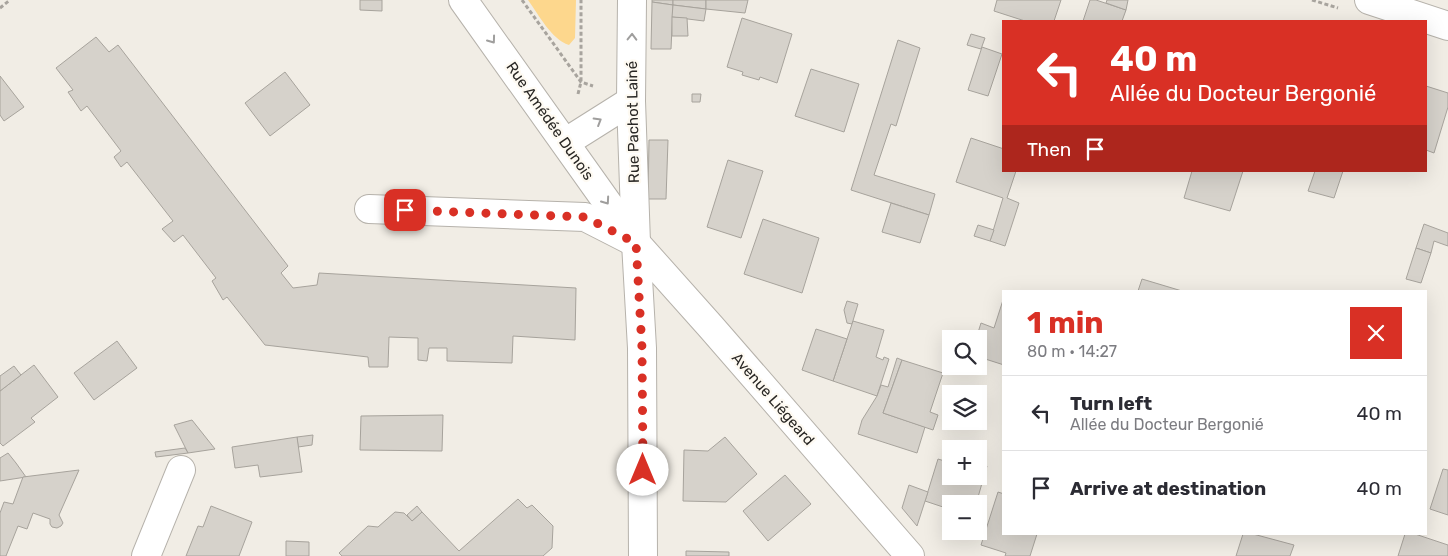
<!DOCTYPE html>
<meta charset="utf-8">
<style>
:root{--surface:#fff;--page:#f2f2f3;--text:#2b2b33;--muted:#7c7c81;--line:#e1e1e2;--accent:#d93025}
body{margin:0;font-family:Rubik,sans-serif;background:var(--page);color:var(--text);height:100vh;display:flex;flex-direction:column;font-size:19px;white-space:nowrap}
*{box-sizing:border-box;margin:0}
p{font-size:16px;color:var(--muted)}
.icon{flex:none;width:28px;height:28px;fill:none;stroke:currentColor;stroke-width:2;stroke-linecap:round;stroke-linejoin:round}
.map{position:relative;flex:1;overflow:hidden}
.panel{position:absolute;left:1002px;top:290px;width:425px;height:245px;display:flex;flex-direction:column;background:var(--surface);border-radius:0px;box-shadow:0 5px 20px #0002}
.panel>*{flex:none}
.hud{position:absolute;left:1002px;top:20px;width:425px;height:152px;border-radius:0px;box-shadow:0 5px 20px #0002;background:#d93025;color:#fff;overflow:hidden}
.buttons{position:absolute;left:942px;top:330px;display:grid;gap:10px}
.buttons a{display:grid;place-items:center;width:45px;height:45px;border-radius:0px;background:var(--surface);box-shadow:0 5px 20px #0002;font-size:25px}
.pin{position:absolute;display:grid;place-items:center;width:42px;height:42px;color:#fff;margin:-21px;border-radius:10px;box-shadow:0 2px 8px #0006}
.me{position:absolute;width:55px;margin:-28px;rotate:0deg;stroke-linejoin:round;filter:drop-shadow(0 0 4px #0008)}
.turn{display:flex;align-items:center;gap:18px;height:105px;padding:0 25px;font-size:22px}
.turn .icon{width:65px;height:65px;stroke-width:2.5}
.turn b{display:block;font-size:35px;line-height:42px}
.then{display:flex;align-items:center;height:48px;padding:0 25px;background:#0003;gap:10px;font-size:19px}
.round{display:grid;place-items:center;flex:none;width:52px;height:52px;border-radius:0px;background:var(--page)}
.summary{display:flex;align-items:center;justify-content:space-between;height:85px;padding:0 25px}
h1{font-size:30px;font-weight:700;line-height:38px;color:var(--accent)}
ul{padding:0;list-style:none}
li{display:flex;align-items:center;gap:15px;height:75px;padding:0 25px;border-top:1px solid var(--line)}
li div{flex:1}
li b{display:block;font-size:19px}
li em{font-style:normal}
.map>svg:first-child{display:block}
.green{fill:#fdd78d}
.building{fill:#d6d2cb;stroke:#a7a39c}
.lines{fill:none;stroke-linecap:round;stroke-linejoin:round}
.minor-casing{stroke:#b6b2ab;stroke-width:30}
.path{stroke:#a8a49e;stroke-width:3;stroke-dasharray:4 2.5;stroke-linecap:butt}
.minor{stroke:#fff;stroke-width:28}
.oneway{stroke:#9f9e9d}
.route{stroke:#d93025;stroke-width:9;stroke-dasharray:0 16.2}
.labels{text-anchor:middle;stroke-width:4.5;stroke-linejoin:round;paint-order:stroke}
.street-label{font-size:15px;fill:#2a2825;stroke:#fefaf2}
</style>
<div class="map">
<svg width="1448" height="556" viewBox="0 0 1448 556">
<rect width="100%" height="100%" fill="#f1ede5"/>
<path class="green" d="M528 0H576L575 38 569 45C551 39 539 15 528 0Z"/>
<g class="building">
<polygon points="360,0 382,0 382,11 360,10"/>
<polygon points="652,0 673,0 673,5 652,2"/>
<polygon points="673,0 706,0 706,9 673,5"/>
<polygon points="706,0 748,0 745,13 706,9"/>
<polygon points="997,0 1061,0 1054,21 1025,21 994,11"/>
<polygon points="1090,0 1096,0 1126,10 1122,21 1083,21"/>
<polygon points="1107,0 1128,0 1126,10 1106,3"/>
<polygon points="652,2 673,5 671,49 651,49"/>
<polygon points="673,5 706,9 704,21 672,17"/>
<polygon points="672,17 687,18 688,36 672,36"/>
<polygon points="742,18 792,34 777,83 760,77 759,80 742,75 743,72 727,67"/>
<polygon points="971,34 985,38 981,49 967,45"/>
<polygon points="96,37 109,52 118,45 288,266 281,273 293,288 317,285 319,273 576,288 575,340 513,336 512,363 447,361 447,348 429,348 427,361 418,360 418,338 389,337 388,367 369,367 368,357 265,345 227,297 223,300 212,281 216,278 183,235 174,242 162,229 173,221 127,162 121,167 114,157 121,151 87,106 81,111 68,92 73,90 56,68"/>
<polygon points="898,40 920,48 896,126 891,124 874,175 935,194 929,215 851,190"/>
<polygon points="982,47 1002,54 988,96 968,90"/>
<polygon points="811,69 859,84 844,132 795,116"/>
<polygon points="285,72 310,105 270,136 245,103"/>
<polygon points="0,76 24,107 4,121 0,115"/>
<polygon points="1426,86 1448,93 1448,107 1434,153 1426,150"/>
<polygon points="692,94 701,94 700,102 692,102"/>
<polygon points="971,138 1004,149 1004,171 1016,171 1007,198 1019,203 1005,246 990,241 1003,198 956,182"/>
<polygon points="649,140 668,140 666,199 648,199"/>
<polygon points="728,160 763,171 741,238 707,227"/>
<polygon points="1192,171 1243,171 1230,211 1184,198"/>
<polygon points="1315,171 1343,171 1334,198 1308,191"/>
<polygon points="891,203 929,215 920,243 882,232"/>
<polygon points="763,219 819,238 802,293 744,274"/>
<polygon points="1424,224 1448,233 1448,246 1434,241 1431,253 1416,248"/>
<polygon points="978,225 994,230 990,241 974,236"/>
<polygon points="1416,248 1431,253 1421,283 1406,279"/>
<polygon points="1142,279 1182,291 1138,291"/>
<polygon points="1004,297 1004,365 979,357 979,339 976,339 981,323 994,328"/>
<polygon points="847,301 858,304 852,324 847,323 844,310"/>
<polygon points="853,321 884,330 876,357 883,360 884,357 889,359 877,396 833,381"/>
<polygon points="816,329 847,339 833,381 802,370"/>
<polygon points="117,341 137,368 94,400 74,373"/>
<polygon points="897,358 902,360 883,413 925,427 917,453 858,434 862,420 877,396 881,385 888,387"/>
<polygon points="902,360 943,373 930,412 938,415 933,430 883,413"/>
<polygon points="34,365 58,397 31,418 35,422 3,446 0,443 0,391"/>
<polygon points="14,366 21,375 0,391 0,376"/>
<polygon points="443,415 442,451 360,450 361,416"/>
<polygon points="192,420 215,449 188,453 174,425"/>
<polygon points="313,435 312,445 298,447 297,437"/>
<polygon points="297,437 302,472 260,477 258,465 235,468 232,447"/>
<polygon points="725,437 757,474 726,502 683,501 684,450 708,451"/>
<polygon points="185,448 188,453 156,457 155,452"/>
<polygon points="8,453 16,463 26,477 0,481 0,458"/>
<polygon points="938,459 951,463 951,476 979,476 979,463 987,466 976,504 951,504 951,516 944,514 946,508 925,501"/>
<polygon points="1443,469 1448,470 1448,515 1430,509"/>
<polygon points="79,470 59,515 63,523 61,526 57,528 52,527 50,524 50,519 33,513 27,529 18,526 6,556 0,556 0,513 4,502 13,504 23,477"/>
<polygon points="785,475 811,504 768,541 743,511"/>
<polygon points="909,485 928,492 917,526 902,508"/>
<polygon points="998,492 1004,494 1004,534 1037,534 1030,556 1005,556 1006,553 981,545"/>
<polygon points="518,499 527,508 532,505 553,526 552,548 543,556 342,556 339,553 368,526 378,527 395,512 404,513 412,521 422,512 459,551"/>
<polygon points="211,506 252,522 239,556 186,556 198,526 203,527"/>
<polygon points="417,506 422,512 412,521 407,515"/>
<polygon points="1243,534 1253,534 1294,545 1290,556 1236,556"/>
<polygon points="1405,534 1415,534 1448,545 1448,556 1398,556"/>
<polygon points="286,541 309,542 309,556 286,556"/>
<polygon points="686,551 729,552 729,556 686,556"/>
</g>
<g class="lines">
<g class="minor-casing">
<g id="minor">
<polyline points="463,0 636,243 711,327 910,556"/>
<polyline points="632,0 631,101 636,243 642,348 643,556"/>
<polyline points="1369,0 1448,26"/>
<polyline points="566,142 631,101"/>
<polyline points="369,209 585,217 632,241"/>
<polyline points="146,556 181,470"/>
</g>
</g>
<g class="path">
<polyline points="522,0 581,82 593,86"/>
<polyline points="1312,0 1338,8"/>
<polyline points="0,8 10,0"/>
<polyline points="578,94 581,82 581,0"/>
</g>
<use href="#minor" class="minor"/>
</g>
<defs><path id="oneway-chevron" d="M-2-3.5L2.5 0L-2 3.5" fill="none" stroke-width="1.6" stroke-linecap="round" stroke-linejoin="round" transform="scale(1.25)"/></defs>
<g class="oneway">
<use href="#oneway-chevron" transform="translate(632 37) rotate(-89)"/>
<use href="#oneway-chevron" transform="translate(492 40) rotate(54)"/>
<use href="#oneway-chevron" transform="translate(598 121) rotate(-31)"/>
<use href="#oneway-chevron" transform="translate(606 201) rotate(55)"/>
</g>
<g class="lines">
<polyline class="route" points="405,210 585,217 636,243 642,348 643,470"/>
</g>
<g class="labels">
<g class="street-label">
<text transform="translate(550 121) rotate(55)" y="5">Rue Amédée Dunois</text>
<text transform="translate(633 122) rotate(-91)" y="5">Rue Pachot Lainé</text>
<text transform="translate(773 399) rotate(49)" y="5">Avenue Liégeard</text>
</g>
</g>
</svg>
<div class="buttons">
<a><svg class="icon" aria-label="search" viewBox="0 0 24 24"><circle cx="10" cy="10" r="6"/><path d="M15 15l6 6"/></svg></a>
<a><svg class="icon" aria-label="layers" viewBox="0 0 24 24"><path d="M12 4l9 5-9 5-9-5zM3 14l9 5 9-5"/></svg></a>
<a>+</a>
<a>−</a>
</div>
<div class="pin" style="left:405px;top:210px;background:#d93025"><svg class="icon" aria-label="arrive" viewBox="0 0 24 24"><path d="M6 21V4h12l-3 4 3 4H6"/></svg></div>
<svg class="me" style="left:643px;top:470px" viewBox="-20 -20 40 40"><circle r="19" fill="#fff"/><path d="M0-13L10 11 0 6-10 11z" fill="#d93025"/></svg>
<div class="hud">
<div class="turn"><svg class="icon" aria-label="left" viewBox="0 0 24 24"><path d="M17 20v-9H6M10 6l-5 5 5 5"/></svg><div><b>40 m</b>Allée du Docteur Bergonié</div></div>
<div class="then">Then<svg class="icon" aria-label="arrive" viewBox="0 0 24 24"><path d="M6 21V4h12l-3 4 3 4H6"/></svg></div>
</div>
<section class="panel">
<div class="summary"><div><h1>1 min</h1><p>80 m · 14:27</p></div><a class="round" style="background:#d93025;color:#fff"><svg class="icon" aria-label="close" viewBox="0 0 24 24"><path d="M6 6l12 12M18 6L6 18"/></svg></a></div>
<ul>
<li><svg class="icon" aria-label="left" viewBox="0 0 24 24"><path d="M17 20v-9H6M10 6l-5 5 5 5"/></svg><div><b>Turn left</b><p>Allée du Docteur Bergonié</p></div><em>40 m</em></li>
<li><svg class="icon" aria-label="arrive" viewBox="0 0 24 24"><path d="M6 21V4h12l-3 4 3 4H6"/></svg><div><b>Arrive at destination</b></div><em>40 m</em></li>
</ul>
</section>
</div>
